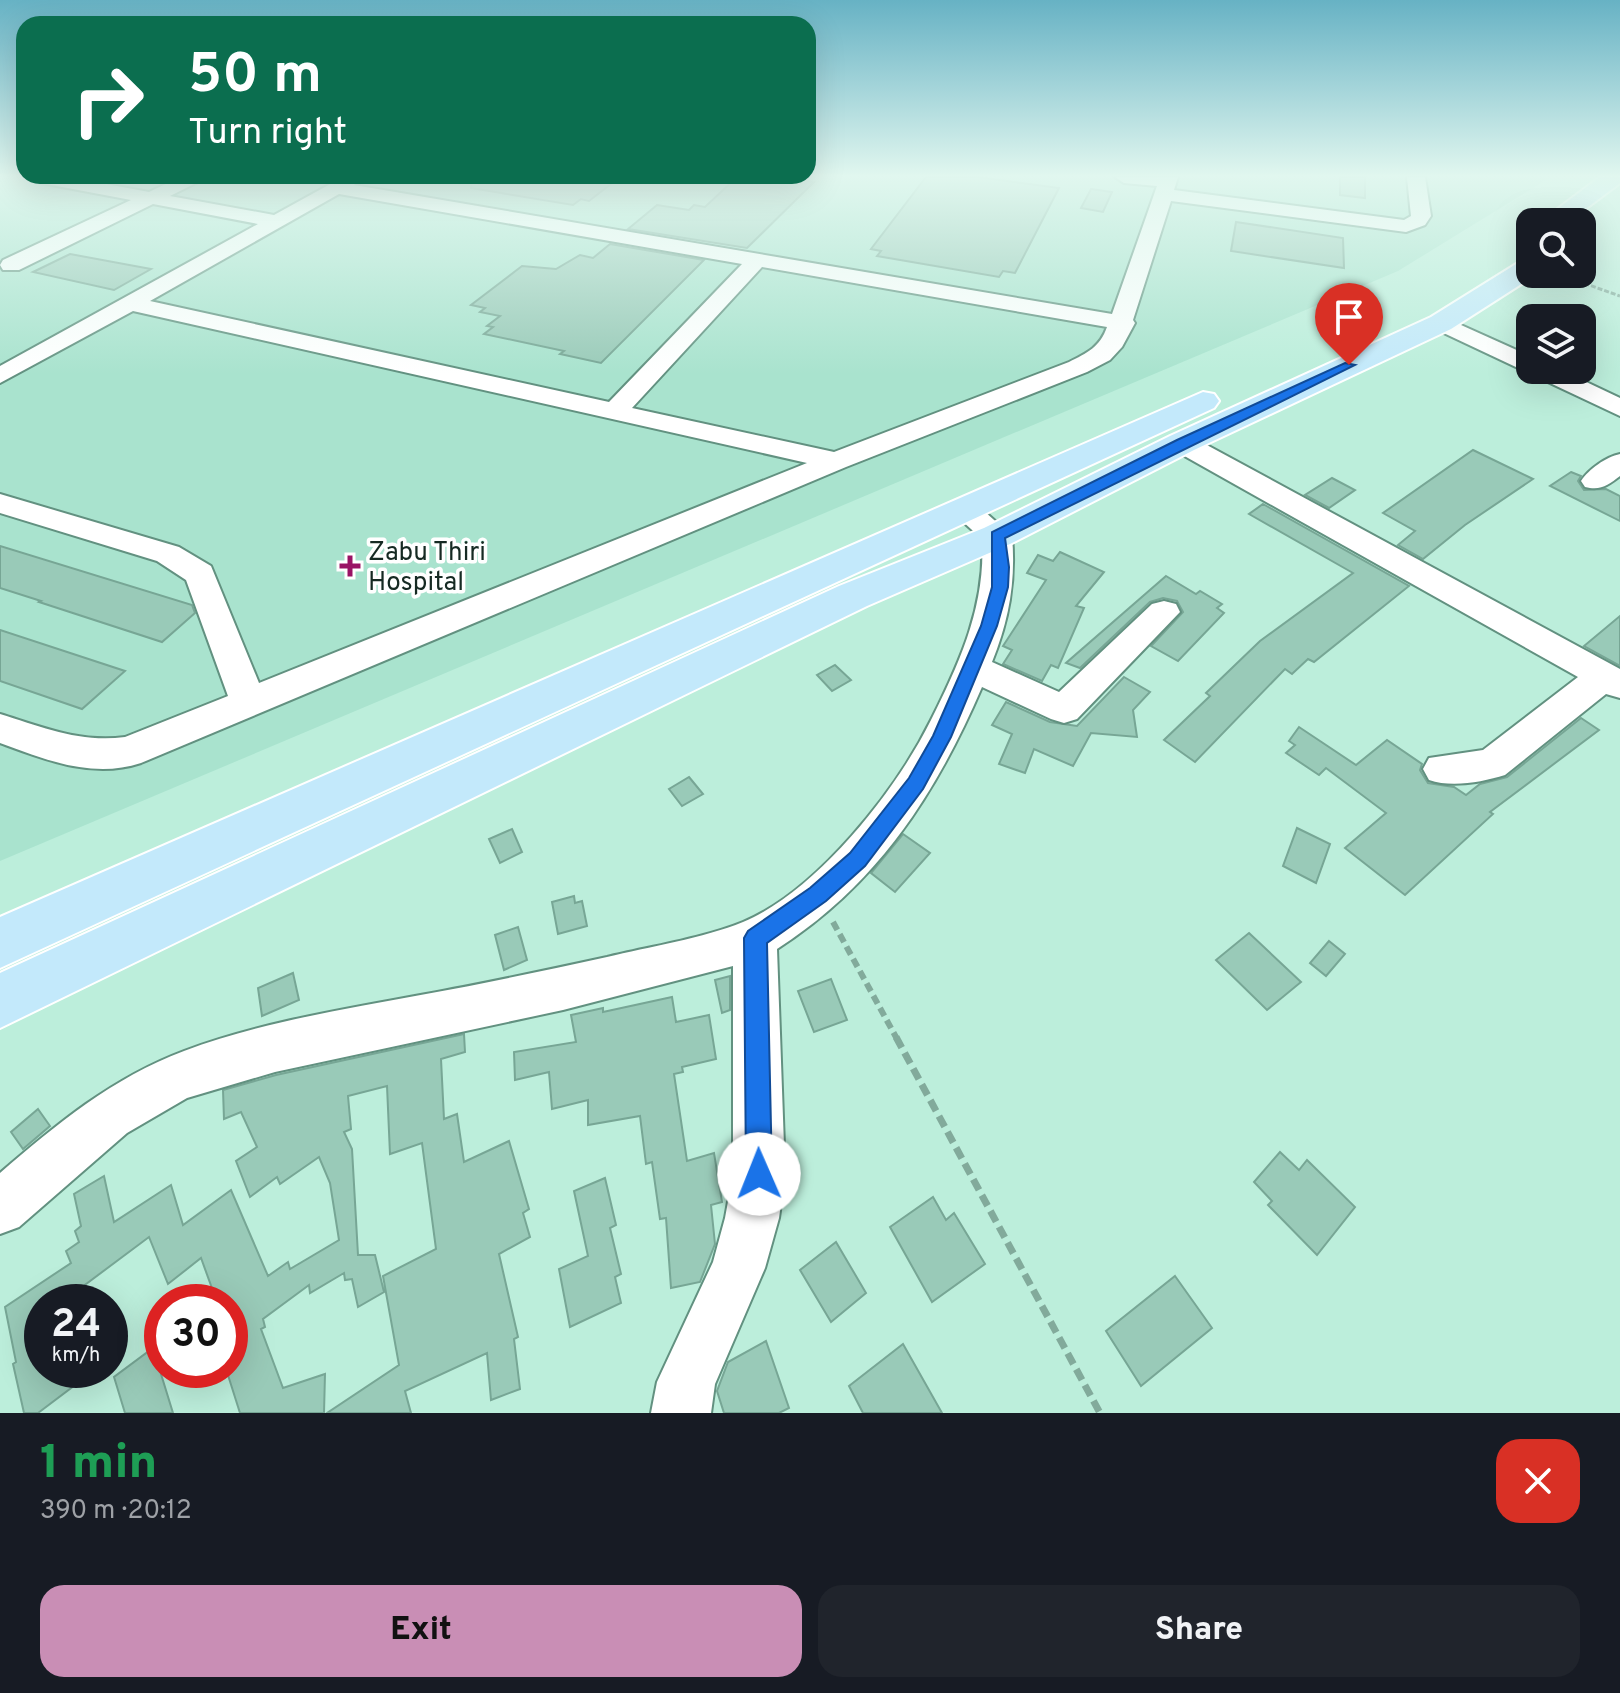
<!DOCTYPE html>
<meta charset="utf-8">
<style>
:root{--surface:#171b24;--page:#20242c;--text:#f1f3f6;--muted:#9ea1a6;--accent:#c98eb5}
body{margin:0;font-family:Overpass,sans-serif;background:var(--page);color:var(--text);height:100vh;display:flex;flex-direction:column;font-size:30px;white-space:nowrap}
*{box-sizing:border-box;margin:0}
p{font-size:26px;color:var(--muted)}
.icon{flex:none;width:44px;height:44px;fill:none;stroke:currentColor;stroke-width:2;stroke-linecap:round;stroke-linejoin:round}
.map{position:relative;height:1413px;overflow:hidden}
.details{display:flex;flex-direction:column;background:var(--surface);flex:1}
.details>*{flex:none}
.top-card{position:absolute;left:16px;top:16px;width:800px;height:168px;border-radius:24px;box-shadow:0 8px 32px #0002;background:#0b6e4f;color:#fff;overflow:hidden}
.tools{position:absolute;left:1516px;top:208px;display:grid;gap:16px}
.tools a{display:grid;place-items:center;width:80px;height:80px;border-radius:16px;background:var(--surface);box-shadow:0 8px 32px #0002;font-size:40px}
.speed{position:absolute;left:24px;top:1284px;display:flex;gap:16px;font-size:40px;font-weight:700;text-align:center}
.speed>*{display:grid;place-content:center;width:104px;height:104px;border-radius:50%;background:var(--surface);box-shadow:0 8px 32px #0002;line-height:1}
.speed small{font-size:20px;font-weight:400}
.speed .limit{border:12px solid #d22;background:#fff;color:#111}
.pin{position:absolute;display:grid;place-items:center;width:68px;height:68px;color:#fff;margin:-82px -34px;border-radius:50% 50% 50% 0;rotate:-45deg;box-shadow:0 0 8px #0007}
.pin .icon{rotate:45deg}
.me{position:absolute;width:88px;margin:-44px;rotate:359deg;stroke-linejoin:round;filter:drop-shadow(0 0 6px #0008)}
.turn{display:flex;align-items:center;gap:28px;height:168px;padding:0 40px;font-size:36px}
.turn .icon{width:104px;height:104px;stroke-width:2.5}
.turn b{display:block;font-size:56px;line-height:68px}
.round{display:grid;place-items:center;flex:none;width:84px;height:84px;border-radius:24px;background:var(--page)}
.headline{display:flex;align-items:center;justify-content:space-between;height:136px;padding:0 40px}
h1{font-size:48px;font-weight:800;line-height:60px;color:#1e9e55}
.cta{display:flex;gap:16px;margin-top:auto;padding:16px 40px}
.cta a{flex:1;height:92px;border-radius:24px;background:var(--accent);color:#111;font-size:32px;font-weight:800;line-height:92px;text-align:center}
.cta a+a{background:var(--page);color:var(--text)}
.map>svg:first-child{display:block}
.built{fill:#a9e3ce}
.building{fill:#99cab8;stroke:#77a695;stroke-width:2}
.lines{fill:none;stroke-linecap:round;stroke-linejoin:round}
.minor-casing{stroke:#629180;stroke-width:4}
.major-casing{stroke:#fff;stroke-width:4}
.path-far2{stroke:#82aa9b;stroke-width:3;stroke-dasharray:5 2;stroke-linecap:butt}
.path-far1{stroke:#82aa9b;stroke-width:6;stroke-dasharray:9 5;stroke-linecap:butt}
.path{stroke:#82aa9b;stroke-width:7;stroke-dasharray:12 6;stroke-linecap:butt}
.minor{fill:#fff;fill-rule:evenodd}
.major{fill:#c3e9fb;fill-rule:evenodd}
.route{fill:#1a73e8;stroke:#114b97;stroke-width:2}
.poi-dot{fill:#991265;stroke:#fff;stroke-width:3}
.labels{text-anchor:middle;stroke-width:7;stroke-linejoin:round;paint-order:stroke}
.poi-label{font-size:26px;fill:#162a23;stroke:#fff;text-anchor:start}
</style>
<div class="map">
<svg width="1620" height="1413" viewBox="0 0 1620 1413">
<rect width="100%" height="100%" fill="#bceedb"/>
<polygon class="built" points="0,177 1551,177 1398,271 0,861"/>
<g class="building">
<polygon points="472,177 620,177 589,201 581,199 573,205 471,188"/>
<polygon points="737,177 775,177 814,182 747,248 628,229 657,205 689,210 694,205 705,207"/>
<polygon points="926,177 977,177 1059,188 1015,273 1003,271 999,277 877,256 881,251 871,249"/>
<polygon points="1340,177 1365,177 1365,198 1340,195"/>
<polygon points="1091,189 1112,192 1103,212 1081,208"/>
<polygon points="1236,222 1343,238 1344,268 1231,251"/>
<polygon points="610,244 704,260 601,363 560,354 564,351 484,334 493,327 487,326 500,316 480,312 485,308 471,305 522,266 556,269 580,255 593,258"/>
<polygon points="70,254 151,269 114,290 33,272"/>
<polygon points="1473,450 1533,479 1465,525 1423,559 1398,545 1415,531 1383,513"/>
<polygon points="1571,472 1581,476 1578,481 1584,490 1606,489 1620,496 1620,521 1550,486"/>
<polygon points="1332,478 1355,490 1329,508 1305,495"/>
<polygon points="1263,504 1409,586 1314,662 1308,659 1292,674 1285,669 1195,762 1164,740 1210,696 1206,693 1260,641 1353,573 1249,514"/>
<polygon points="0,546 192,605 195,613 162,642 39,602 41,601 0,588"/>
<polygon points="1060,552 1104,572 1076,606 1084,608 1058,668 1051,665 1042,681 1003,664 1012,650 1003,646 1046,580 1027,573 1038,555 1053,561"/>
<polygon points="1166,576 1196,594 1200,591 1222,604 1217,608 1224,613 1178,661 1151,646 1183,612 1177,601 1163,598 1150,602 1080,668 1066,663"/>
<polygon points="1620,616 1620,666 1584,646"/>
<polygon points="0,630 125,671 82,709 0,681"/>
<polygon points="835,665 851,680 832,691 817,675"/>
<polygon points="1124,677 1150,692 1133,710 1137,737 1091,733 1073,766 1034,749 1025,773 999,764 1012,734 992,725 1006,702 1050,722 1077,726"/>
<polygon points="1581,718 1599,730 1490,812 1493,814 1405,895 1345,848 1386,813 1326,768 1319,775 1286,753 1295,745 1289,741 1299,727 1356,765 1387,740 1422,764 1420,770 1428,783 1454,787 1466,795 1480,784 1507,777"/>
<polygon points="689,777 703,794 682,806 669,789"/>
<polygon points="1297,828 1330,844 1316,883 1283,866"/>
<polygon points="512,829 522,852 500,863 489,839"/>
<polygon points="903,834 930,853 895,892 871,873"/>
<polygon points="574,896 575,903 582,901 587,926 558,934 552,902"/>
<polygon points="518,927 527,960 504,970 495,935"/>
<polygon points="1249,933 1301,982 1267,1010 1216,960"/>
<polygon points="1329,941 1345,954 1326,976 1310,963"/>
<polygon points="293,973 299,1000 262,1016 258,988"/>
<polygon points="730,976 730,1010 722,1013 715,980"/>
<polygon points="831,979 847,1020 814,1032 798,991"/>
<polygon points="672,997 676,1022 709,1015 716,1059 682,1067 683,1072 674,1074 687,1161 714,1153 722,1202 711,1205 715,1244 700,1282 671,1288 666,1218 660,1219 652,1162 646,1164 640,1116 588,1125 588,1100 552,1109 549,1072 515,1080 514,1052 576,1042 571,1015 603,1008 603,1012"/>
<polygon points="464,1034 465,1052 441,1059 444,1119 457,1114 464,1162 509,1141 529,1209 523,1213 530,1237 499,1254 518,1337 514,1339 520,1389 491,1400 487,1353 405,1391 411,1413 327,1413 399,1365 383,1276 436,1249 422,1143 390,1154 387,1086 348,1096 351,1129 344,1132 352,1149 358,1255 375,1255 384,1292 358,1307 352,1279 345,1280 344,1273 310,1293 309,1285 263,1319 265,1327 261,1329 283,1388 325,1374 324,1413 240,1413 227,1372 230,1370 230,1302 217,1302 201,1258 168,1284 149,1237 62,1302 42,1302 42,1370 71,1370 75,1385 38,1413 24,1413 13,1364 16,1362 5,1307 71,1263 66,1251 79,1242 75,1231 81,1226 74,1194 104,1176 114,1222 171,1185 183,1225 231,1190 268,1276 288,1262 290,1269 339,1240 330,1183 319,1157 280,1184 277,1177 250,1197 236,1161 257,1147 241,1112 224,1119 223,1090 276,1075"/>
<polygon points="38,1109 50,1126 23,1149 11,1132"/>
<polygon points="1280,1152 1299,1170 1307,1160 1355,1207 1317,1255 1268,1205 1272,1201 1254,1182"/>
<polygon points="605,1178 616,1225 610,1228 621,1274 615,1277 621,1303 570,1327 559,1269 588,1256 574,1191"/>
<polygon points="933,1197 946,1220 954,1213 985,1264 932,1302 890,1227"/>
<polygon points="836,1242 866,1293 831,1322 800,1270"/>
<polygon points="1175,1276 1212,1328 1141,1386 1106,1331"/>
<polygon points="766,1341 789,1408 779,1413 724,1413 717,1391 728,1362"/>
<polygon points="903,1344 942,1413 863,1413 849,1386"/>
<polygon points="153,1348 173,1413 125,1413 114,1377"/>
</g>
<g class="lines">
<g class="minor-casing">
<g id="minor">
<path d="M32 177H69L149 192 180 177H203L200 181 170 196 274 215 343 177H365L354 185 1112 314 1157 186 1124 183 1115 177H1178L1174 190 1404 220 1411 216 1407 177H1425L1431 216 1425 225 1406 232 1171 201 1133 320 1135 323 1122 347 1110 360 1087 372 846 467 141 763C93 779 46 760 0 743V714C42 727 80 743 125 737L228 696 186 580 157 561 0 513V494L179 547 211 566 259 683 807 463 133 311 0 383V366L258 224 153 204 19 270H3L0 265 3 260 131 200 41 183ZM339 194 742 264 609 402 150 301ZM762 267 1107 327C1100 347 1087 353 1069 362L834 452 632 408Z"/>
<polygon points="1441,316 1530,356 1530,370 1561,370 1620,398 1620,416 1433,328 1429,323 1433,318"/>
<path d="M1182 435 1192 437 1620 669V698L1606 694 1505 775C1482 782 1452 788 1429 780L1423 769 1429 758 1483 750 1578 677 1172 449 1168 443 1172 437Z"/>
<path d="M1620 454V476C1608 485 1601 491 1585 487L1581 481C1589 469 1606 457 1620 454Z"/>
<path d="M965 501 975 503 1012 536C1016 581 1009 620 992 662L1059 692 1152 604 1164 601 1176 604 1180 612 1077 719 1064 723 1051 719 982 687C936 794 877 885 777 949L785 1174 779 1218 765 1268 715 1384 711 1413H651L657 1382 713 1262 725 1218 733 1174V966L563 1010 275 1072 187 1098 127 1133 19 1227 0 1234V1173C57 1124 112 1078 184 1051 262 1022 345 1009 426 994 487 983 547 970 607 957 648 947 704 938 743 922 817 891 896 791 931 720 960 662 986 605 982 539L950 510 955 503Z"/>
</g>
</g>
<g class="major-casing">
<g id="major">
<polygon points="1600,177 1620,177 1620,183 1568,222 1540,222"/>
<polygon points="1530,259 1530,274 1537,274 1451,329 1194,450 1010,544 867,606 0,1028 0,973 839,586 984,528 1170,436 1431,317 1521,261"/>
<polygon points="1203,392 1214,394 1219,401 1214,408 0,968 0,917"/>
</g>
</g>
<polyline class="path-far2" points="1558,274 1620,296"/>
<polyline class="path-far1" points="833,922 897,1039"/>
<polyline class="path" points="896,1037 1100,1413"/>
<use href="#minor" class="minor"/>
<use href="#major" class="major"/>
</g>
<linearGradient id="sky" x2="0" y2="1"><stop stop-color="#67b2c4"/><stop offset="0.47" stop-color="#e1f7ef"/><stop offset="1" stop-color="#e1f7ef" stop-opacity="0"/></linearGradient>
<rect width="1620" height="374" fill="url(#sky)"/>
<polygon class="route" points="1345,363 1355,365 1005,538 1009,567 1008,587 997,626 951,737 923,789 865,866 826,901 767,943 772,1174 768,1183 759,1187 750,1183 746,1174 744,938 748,931 810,888 850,853 909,778 933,736 981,626 992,587 992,532 1177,440"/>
<path class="poi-dot" d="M346 554h8v8h8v8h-8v8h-8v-8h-8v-8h8z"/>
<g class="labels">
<g class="poi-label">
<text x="368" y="560">Zabu Thiri<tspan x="368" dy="30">Hospital</tspan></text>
</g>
</g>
</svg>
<div class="tools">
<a><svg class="icon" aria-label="search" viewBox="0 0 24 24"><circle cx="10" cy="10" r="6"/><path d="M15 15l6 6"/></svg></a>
<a><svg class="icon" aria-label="layers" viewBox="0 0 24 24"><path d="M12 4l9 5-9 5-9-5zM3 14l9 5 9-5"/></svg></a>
</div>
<div class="speed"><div>24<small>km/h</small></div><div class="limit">30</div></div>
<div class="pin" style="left:1349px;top:365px;background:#d93025"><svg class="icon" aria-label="arrive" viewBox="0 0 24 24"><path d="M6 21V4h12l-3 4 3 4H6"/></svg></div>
<svg class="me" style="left:759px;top:1174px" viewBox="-20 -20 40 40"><circle r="19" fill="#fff"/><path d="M0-13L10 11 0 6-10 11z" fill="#1a73e8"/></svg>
<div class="top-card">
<div class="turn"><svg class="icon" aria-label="right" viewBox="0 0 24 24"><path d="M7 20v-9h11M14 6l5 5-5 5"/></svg><div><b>50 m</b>Turn right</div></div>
</div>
</div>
<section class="details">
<div class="headline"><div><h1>1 min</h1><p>390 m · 20:12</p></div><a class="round" style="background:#d93025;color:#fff"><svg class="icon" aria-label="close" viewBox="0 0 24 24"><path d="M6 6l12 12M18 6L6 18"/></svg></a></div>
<div class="cta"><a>Exit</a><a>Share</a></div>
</section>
